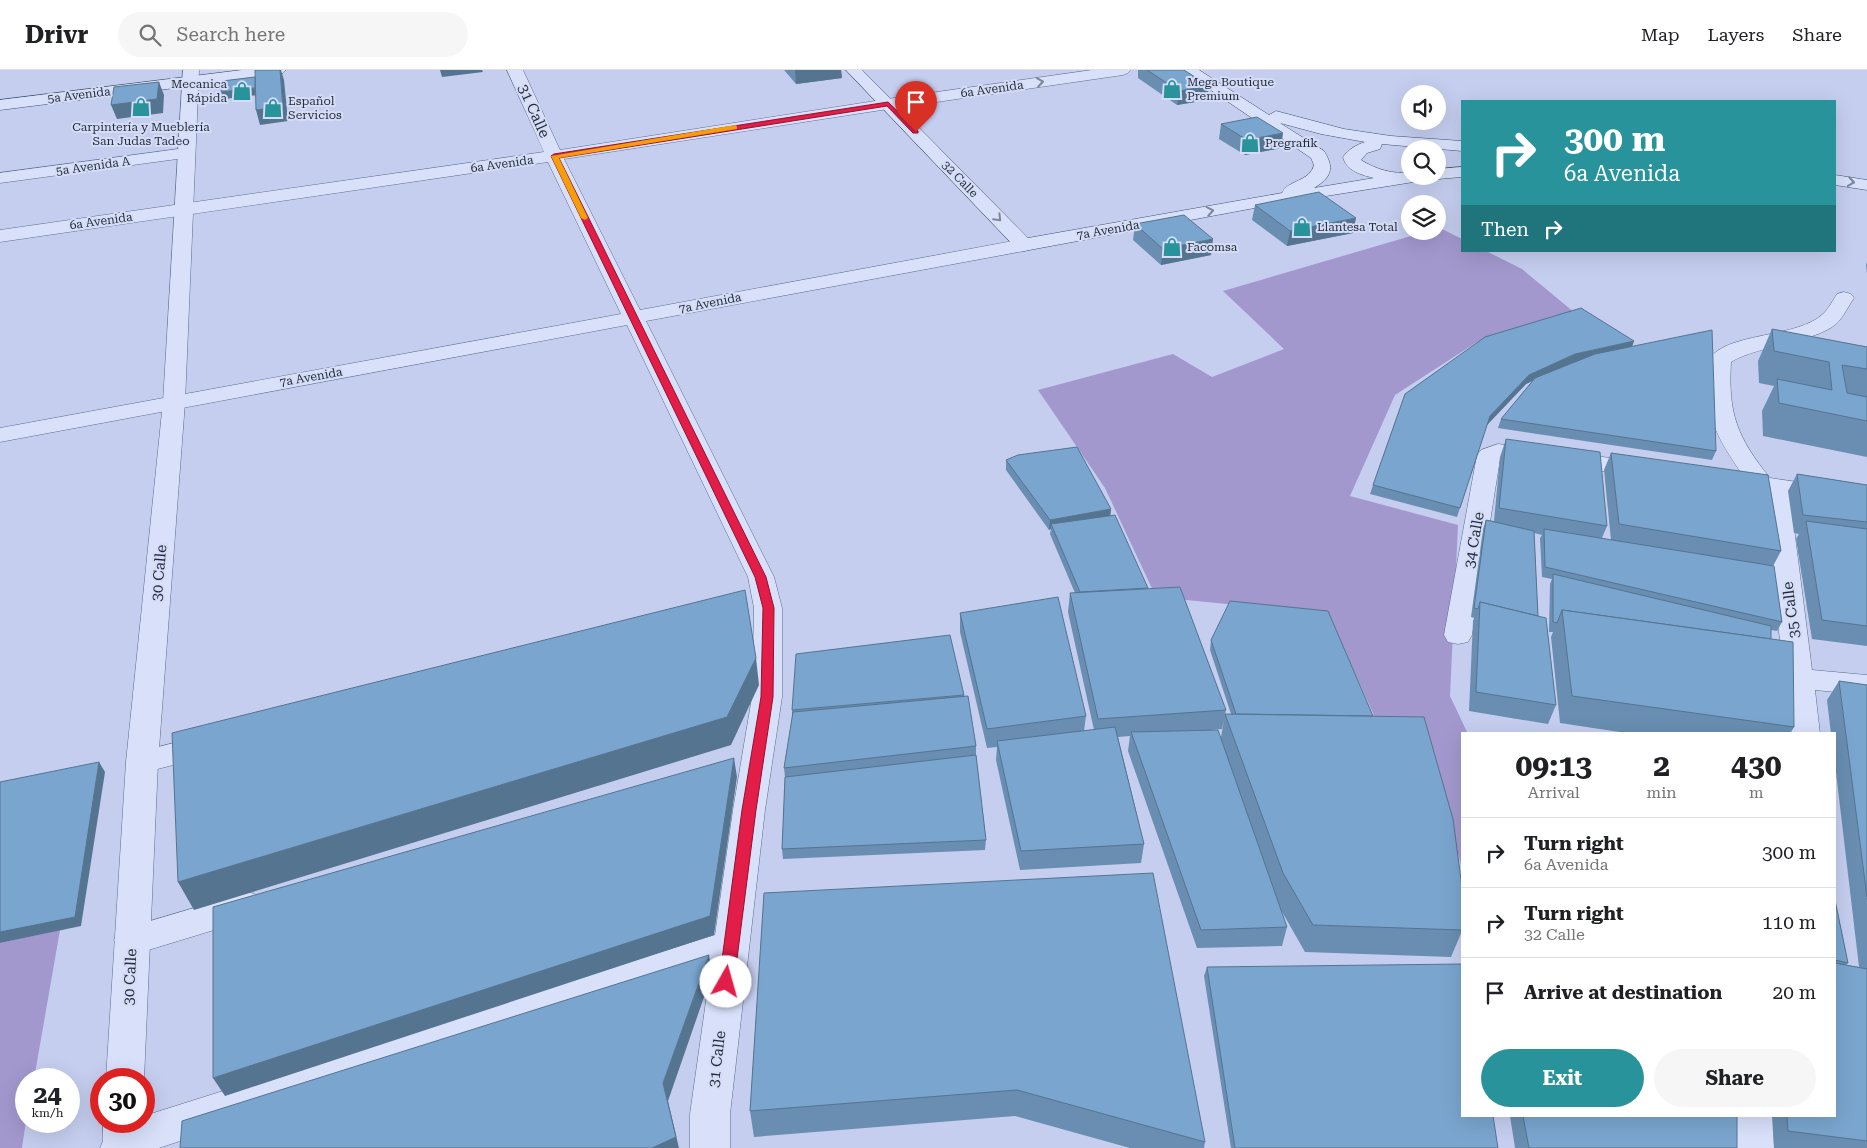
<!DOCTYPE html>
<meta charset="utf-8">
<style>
:root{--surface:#fff;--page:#f6f6f6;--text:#202124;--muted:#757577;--line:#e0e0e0;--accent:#29939b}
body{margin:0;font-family:"Roboto Serif",serif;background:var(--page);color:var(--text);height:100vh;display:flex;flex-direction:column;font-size:19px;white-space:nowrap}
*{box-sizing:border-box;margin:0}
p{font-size:16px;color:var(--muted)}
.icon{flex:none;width:28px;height:28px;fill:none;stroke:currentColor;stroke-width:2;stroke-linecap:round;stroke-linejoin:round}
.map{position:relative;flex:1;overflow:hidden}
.details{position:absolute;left:1461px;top:662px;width:375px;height:385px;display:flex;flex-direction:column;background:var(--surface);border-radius:0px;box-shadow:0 5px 20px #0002}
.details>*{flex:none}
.top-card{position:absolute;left:1461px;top:30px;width:375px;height:152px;border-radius:0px;box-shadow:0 5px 20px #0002;background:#29939b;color:#fff;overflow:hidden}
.tools{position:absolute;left:1401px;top:15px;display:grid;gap:10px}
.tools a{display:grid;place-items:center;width:45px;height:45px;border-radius:50%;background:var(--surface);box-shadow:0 5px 20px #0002;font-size:25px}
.speed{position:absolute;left:15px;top:998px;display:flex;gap:10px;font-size:25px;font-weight:700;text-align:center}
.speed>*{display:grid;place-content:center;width:65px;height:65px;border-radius:50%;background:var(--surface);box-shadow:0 5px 20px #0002;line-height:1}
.speed small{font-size:12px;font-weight:400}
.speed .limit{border:8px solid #d22;background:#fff;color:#111}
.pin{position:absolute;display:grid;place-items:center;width:42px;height:42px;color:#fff;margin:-51px -21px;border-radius:50% 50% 50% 0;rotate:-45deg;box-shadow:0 0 5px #0007}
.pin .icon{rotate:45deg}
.me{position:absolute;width:55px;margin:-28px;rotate:7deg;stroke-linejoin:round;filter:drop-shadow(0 0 4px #0008)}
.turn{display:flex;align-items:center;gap:18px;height:105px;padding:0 20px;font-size:22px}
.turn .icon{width:65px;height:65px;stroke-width:2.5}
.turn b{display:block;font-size:35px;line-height:42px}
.then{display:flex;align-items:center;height:48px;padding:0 20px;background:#0003;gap:10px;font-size:19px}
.eta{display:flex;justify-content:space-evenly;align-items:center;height:85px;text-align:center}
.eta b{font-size:30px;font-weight:700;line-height:35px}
.button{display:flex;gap:10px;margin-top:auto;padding:10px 20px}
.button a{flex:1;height:58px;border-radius:30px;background:var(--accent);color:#fff;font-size:20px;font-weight:700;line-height:58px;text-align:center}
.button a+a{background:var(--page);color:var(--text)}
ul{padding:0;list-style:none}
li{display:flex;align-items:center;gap:15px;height:70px;padding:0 20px;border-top:1px solid var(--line)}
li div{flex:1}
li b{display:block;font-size:19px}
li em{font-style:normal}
header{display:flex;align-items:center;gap:30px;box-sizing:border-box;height:70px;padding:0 25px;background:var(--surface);border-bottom:1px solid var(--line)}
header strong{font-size:24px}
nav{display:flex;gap:28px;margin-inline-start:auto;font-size:18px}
.search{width:350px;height:45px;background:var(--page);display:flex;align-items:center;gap:12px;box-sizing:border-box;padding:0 18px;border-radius:28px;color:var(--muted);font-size:19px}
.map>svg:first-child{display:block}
.green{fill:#a298ce}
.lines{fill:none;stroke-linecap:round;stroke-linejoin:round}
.minor-casing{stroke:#5a6d8b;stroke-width:1}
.tertiary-casing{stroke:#5a6d8b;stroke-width:1}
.secondary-casing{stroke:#3d516c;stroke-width:1}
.minor{fill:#d8e0fa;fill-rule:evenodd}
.tertiary{fill:#d8e0fa;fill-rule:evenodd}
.secondary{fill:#d8e0fa;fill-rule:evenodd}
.wall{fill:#698eb1}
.shaded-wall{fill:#557490}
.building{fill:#7aa5ce;stroke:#557490}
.oneway{stroke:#7c869a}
.route{fill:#e11d48;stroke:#92132f}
.slow{fill:#f59e0b}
.labels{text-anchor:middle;stroke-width:4;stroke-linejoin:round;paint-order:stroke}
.far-poi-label{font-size:12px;fill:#1f2b3a;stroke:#d5dcf6;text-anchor:start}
.far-street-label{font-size:12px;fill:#1f2b3a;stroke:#d5dcf6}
.street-label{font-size:15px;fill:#1f2b3a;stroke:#d5dcf6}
</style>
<header>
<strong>Drivr</strong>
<div class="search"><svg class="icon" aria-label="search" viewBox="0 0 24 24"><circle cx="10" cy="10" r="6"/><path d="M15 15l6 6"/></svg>Search here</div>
<nav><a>Map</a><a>Layers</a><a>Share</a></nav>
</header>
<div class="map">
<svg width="1867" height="1078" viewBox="0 0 1867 1078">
<rect width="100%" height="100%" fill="#c5ceef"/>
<g class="green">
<polygon points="1440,158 1462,169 1462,181 1486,181 1522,199 1575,243 1477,272 1395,325 1350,426 1458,455 1450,626 1468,664 1462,664 1462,797 1424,674 1382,663 1328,544 1156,527 1105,418 1038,320 1173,284 1212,307 1284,279 1223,221 1428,161 1438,161 1438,159"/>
<polygon points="60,860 34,1009 26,1009 26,1051 22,1078 0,1078 0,873"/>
</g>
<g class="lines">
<g class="minor-casing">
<g id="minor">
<polygon points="507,0 523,0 560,80 888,29 894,31 896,34 894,37 888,39 564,89 640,240 1024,169 1031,171 1034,175 1031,179 1024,181 646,251 774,507 782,538 782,627 765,740 730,1044 730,1078 690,1078 690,1044 711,896 159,1078 106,1078 103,1071 109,1058 126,1051 144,1051 144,1046 715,865 733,740 752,627 754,538 748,507 627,255 0,372 0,358 621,244 548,92 0,172 0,160 544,82"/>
<polygon points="186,78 192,79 194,83 192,87 0,113 0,103"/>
<path d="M1844 222 1851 224 1854 228C1849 235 1845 244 1839 251 1821 272 1758 275 1731 292 1728 344 1737 367 1770 408L1867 422V436L1790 426 1812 600 1867 605V625L1815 620 1820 664H1790L1764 422 1723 415 1720 410 1723 405 1732 403 1742 404C1711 359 1705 343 1709 289 1729 261 1798 269 1824 243 1829 238 1833 230 1837 224Z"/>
<polygon points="1498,374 1643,392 1652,394 1655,399 1652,404 1643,406 1500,389 1472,565 1468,572 1458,574 1448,572 1444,565 1477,385 1481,380"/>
<polygon points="209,664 220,667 224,675 220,683 142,703 131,700 126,692 131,684"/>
<polygon points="248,822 260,826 265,836 260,846 132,885 120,880 114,870 120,860"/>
<polygon points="1733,1046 1773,1046 1774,1078 1734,1078"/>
</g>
</g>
<g class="tertiary-casing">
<g id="tertiary">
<polygon points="183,0 199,0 185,332 158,692 144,1009 106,1009 126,692 163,332"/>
<polygon points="1092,0 1131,0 1128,3 1123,5 888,39 882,37 880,34 882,31 888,29"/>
<polygon points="103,1051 143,1051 143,1071 140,1078 100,1078 103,1071"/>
</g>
</g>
<g class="secondary-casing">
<g id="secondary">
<polygon points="242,0 286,0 283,3 278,5 0,40 0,30"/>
<path d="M846 0H862L1028 168 1282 123C1287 110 1310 112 1314 95L1311 88 1181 0H1199L1269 45 1276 41 1344 59 1391 66 1462 71V81L1382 74 1380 79 1367 83 1361 90C1375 99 1394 105 1410 102V106H1429L1426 110 1276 134 1024 181 1017 179ZM1280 53 1321 64 1365 72C1356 75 1349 79 1343 87 1346 101 1362 105 1374 108L1314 118C1331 108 1335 98 1324 81Z"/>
<polygon points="1462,97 1462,107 1438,109 1431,106 1438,106 1438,99"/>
<polygon points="1835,105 1867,110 1867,120 1835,115"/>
</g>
</g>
<use href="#minor" class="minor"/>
<use href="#tertiary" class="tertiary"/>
<use href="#secondary" class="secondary"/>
</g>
<g class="wall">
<polygon points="784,0 841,0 842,8 796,14"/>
<polygon points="1138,0 1184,0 1207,30 1177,35 1138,8"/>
<polygon points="1221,54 1281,78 1245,85 1219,69"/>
<polygon points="1255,135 1353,163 1287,176 1252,150"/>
<polygon points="1135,154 1211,185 1161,195 1133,170"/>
<polygon points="1867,192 1867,204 1866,195"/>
<polygon points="1772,259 1867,277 1867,387 1763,366 1762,341 1774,316 1759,313 1758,291"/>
<polygon points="1632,277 1716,381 1712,390 1498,358 1501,349 1534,310 1526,314 1487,355 1457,447 1370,424 1373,415 1405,324"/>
<polygon points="1506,369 1607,456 1602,468 1611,470 1604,400 1611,383 1781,481 1773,496 1782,552 1777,561 1771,560 1771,569 1794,657 1790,664 1633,664 1560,653 1551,567 1553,562 1549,562 1550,514 1552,509 1542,507 1540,468 1542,465 1534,463 1538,546 1556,635 1548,654 1469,641 1473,551 1474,548 1471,547 1483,459 1486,450 1494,451 1500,387"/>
<polygon points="1006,390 1111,439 1110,445 1148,519 1226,640 1222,659 1211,660 1221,667 1225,644 1231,644 1210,580 1211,570 1373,646 1462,817 1462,861 1451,887 1305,882 1281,840 1287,857 1282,876 1197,878 1128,681 1130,666 1118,667 1144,774 1141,793 1020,800 996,690 997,677 987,678 960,562 960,543 1086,646 1084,661 1094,660 1068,542 1070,523 1075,523 1050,464 1051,459 1049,460 1006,400"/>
<polygon points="1797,404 1867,415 1867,576 1812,569 1796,469 1799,464 1794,463 1788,421"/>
<polygon points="1839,611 1867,615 1867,1078 1774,1078 1772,1046 1835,1046 1835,830 1848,893 1846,895 1859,897 1835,694 1835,664 1831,664 1827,630"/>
<polygon points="964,625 976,676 976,685 986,770 985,780 783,789 782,779 785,707 784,698 792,648 792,640"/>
<polygon points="764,823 1205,1072 1204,1078 1130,1078 1015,1046 754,1067 750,1041"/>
<polygon points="1207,897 1498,1078 1231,1078 1204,906"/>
<polygon points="1510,1046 1737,1046 1737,1078 1515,1078"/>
</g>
<g class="shaded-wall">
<polygon points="280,0 281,0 284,10 288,51 260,55 256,40"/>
<polygon points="440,0 482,0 483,2 442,7"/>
<polygon points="795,0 841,0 842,8 796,14"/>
<polygon points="159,12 164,25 163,43 117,49 111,35"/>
<polygon points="1209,16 1207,30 1177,35 1179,21"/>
<polygon points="257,18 259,25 224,29 221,22"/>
<polygon points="1283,63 1281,78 1245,85 1247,70"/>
<polygon points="1356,148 1353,163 1287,176 1290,161"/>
<polygon points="1213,169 1211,185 1161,195 1163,179"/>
<polygon points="1634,271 1631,280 1572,293 1526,314 1487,355 1457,447 1490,346 1529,305 1575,284"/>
<polygon points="1111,439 1110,448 1051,454 1051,459 1049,460 1050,450"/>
<polygon points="756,588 759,615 731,675 194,840 178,812"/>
<polygon points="734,688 737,707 714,865 225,1026 213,1008"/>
<polygon points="99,692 105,702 81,856 0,873 0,862"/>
<polygon points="709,885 712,904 668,1031 679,1078 652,1078 663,1013"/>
</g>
<g class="building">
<polygon points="255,0 280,0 283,37 256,40"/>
<polygon points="1147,0 1184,0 1209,16 1179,21"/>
<polygon points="255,7 255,18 221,22 222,11"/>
<polygon points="159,12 157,29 111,35 114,17"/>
<polygon points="1257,47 1283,63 1247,70 1221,54"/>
<polygon points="1319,122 1356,148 1290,161 1255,135"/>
<polygon points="1184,145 1213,169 1163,179 1135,154"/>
<polygon points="1581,238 1634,271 1575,284 1529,305 1490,346 1460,438 1373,415 1405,324 1485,267"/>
<polygon points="1772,259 1867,277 1867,299 1842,295 1847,323 1867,327 1867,351 1779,333 1777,309 1832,320 1829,292 1774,281"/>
<polygon points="1712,260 1716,381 1501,349 1535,308 1595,284"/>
<polygon points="1506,369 1600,382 1607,456 1499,438"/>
<polygon points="1077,377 1111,439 1050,450 1006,390 1018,385"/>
<polygon points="1611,383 1768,405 1781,481 1619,454"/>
<polygon points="1797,404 1867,415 1867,452 1803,445"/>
<polygon points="1115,445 1148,518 1080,522 1051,454"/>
<polygon points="1486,450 1534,461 1538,546 1480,532 1478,539 1474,538"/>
<polygon points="1806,451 1867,459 1867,556 1822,550"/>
<polygon points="1544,459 1774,496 1782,552 1545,497"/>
<polygon points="1553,504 1771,556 1771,569 1562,540 1557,553 1553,552"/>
<polygon points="1180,517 1226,640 1098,649 1070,523"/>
<polygon points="745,520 756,588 727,647 178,812 172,663"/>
<polygon points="1058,527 1086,646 987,659 960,543"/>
<polygon points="1230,531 1328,541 1373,646 1236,644 1211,570"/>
<polygon points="1480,532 1546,548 1556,635 1476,622"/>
<polygon points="1562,540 1793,572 1794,657 1572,626"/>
<polygon points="950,565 964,625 792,640 796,584"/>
<polygon points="1839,611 1867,615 1867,827"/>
<polygon points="968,626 976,676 784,698 793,642"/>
<polygon points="1225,644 1424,647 1453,749 1462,817 1462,860 1313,855 1283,803"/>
<polygon points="1115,657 1144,774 1021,781 997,671"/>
<polygon points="1218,660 1287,857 1201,860 1131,662"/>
<polygon points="976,685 986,770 782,779 785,707"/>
<polygon points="734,688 710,846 213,1008 213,837"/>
<polygon points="99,692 75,847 0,862 0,712"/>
<polygon points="1153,803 1205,1072 1017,1020 750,1041 764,823"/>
<polygon points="1835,830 1848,893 1835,890"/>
<polygon points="709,885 663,1013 676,1067 652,1078 180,1078 182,1051"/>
<polygon points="1835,893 1867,899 1867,1071 1788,1061 1787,1046 1835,1046"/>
<polygon points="1462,894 1462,1046 1493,1046 1498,1078 1235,1078 1207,897"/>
<polygon points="1523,1046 1737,1046 1737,1078 1529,1078"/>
</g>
<defs><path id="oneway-chevron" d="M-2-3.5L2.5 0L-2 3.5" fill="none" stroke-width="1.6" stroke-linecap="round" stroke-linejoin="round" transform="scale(1.25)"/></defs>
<g class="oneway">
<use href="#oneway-chevron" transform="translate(1040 12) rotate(-8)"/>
<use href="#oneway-chevron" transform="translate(1851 112) rotate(9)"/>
<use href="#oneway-chevron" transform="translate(1210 141) rotate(-10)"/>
<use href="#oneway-chevron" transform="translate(998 148) rotate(46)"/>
</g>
<polygon class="route" points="888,32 918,61 918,63 913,63 887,36 559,88 766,507 774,538 773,627 756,740 734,912 732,917 726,919 721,917 719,912 742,740 761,627 763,538 755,507 551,86 554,84"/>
<polygon class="slow" points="735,55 737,56 737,59 559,88 588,148 585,150 581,148 551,86"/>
<defs>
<g id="shop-bare" transform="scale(1.5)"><path d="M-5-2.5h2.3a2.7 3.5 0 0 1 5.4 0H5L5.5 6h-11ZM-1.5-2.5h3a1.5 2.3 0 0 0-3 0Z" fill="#29939b" stroke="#d5dcf6" stroke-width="2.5" paint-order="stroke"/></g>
</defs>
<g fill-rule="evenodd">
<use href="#shop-bare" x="1172" y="19"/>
<use href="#shop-bare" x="242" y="21"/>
<use href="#shop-bare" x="141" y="37"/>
<use href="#shop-bare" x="273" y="38"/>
<use href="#shop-bare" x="1250" y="73"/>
<use href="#shop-bare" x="1302" y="157"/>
<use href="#shop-bare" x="1172" y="177"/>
</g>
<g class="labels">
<g class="far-poi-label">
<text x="1187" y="16">Mega Boutique<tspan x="1187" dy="14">Premium</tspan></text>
<text x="227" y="18" text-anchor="end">Mecanica<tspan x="227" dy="14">Rápida</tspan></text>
<text x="288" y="35">Español<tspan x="288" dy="14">Servicios</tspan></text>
<text x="141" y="61" text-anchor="middle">Carpintería y Mueblería<tspan x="141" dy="14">San Judas Tadeo</tspan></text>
<text x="1265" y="77">Pregrafik</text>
<text x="1317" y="161">Llantesa Total</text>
<text x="1187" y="181">Facomsa</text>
</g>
<g class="far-street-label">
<text transform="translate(992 19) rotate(-8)" y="4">6a Avenida</text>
<text transform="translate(79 25) rotate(-7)" y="4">5a Avenida</text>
<text transform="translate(502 94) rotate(-8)" y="4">6a Avenida</text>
<text transform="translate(93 96) rotate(-8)" y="4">5a Avenida A</text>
<text transform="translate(960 109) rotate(46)" y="4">32 Calle</text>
<text transform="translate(101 151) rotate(-8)" y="4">6a Avenida</text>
<text transform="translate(1108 160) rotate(-10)" y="4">7a Avenida</text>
<text transform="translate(710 233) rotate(-11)" y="4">7a Avenida</text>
<text transform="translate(311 307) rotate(-10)" y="4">7a Avenida</text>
</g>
<g class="street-label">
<text transform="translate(534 41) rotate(66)" y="5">31 Calle</text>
<text transform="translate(1474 470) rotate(-80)" y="5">34 Calle</text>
<text transform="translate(159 503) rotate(-85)" y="5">30 Calle</text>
<text transform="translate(1791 540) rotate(-97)" y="5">35 Calle</text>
<text transform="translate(130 907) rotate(-87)" y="5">30 Calle</text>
<text transform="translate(717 989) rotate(-83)" y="5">31 Calle</text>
</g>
</g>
</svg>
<div class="tools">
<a><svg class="icon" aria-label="sound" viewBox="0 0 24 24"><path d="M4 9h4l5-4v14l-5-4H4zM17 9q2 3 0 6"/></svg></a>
<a><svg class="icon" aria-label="search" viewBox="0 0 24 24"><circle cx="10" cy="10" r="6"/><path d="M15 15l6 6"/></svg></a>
<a><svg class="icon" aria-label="layers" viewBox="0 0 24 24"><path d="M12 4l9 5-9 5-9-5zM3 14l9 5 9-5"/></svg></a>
</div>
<div class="speed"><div>24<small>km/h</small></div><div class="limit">30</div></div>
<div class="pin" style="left:916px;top:62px;background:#d93025"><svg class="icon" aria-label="arrive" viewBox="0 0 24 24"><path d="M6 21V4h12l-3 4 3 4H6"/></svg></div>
<svg class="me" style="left:726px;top:912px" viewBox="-20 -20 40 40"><circle r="19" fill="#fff"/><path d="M0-13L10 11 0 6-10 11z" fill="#e11d48"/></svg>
<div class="top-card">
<div class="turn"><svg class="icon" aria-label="right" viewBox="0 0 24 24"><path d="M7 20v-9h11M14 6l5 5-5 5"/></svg><div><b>300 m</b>6a Avenida</div></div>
<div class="then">Then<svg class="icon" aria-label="right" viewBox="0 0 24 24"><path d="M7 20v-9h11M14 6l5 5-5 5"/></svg></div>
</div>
<section class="details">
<div class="eta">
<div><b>09:13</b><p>Arrival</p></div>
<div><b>2</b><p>min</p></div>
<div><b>430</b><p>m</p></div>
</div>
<ul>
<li><svg class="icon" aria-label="right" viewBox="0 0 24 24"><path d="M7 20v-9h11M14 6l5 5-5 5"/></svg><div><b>Turn right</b><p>6a Avenida</p></div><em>300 m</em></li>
<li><svg class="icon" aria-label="right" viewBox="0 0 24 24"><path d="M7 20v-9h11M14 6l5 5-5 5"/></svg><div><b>Turn right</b><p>32 Calle</p></div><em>110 m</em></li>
<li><svg class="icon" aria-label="arrive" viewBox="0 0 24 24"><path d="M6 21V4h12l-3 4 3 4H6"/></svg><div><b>Arrive at destination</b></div><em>20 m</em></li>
</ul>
<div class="button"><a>Exit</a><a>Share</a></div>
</section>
</div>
